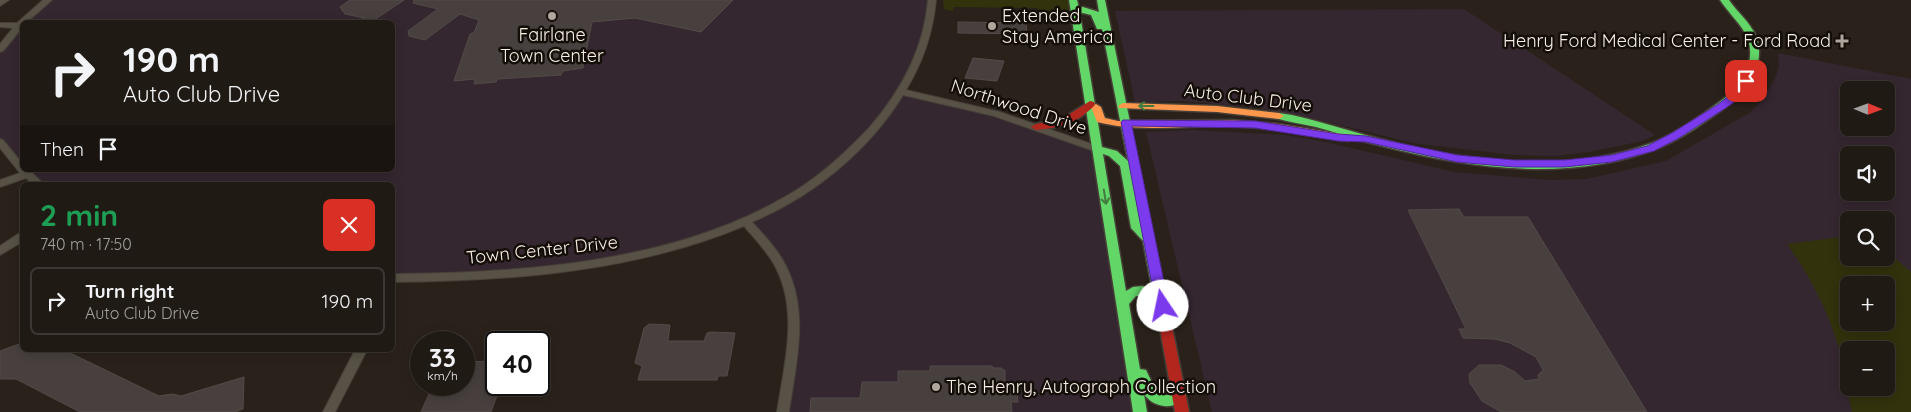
<!DOCTYPE html>
<meta charset="utf-8">
<style>
:root{--surface:#201a14;--page:#28231d;--text:#f1f3f6;--muted:#a2a1a0;--line:#3d3834}
body{margin:0;font-family:Quicksand,sans-serif;background:var(--page);color:var(--text);height:100vh;display:flex;flex-direction:column;font-size:19px;white-space:nowrap}
*{box-sizing:border-box;margin:0}
p{font-size:16px;color:var(--muted)}
.icon{flex:none;width:28px;height:28px;fill:none;stroke:currentColor;stroke-width:2;stroke-linecap:round;stroke-linejoin:round}
.map{position:relative;flex:1;overflow:hidden}
.drawer{position:absolute;left:20px;top:182px;width:375px;height:170px;display:flex;flex-direction:column;background:var(--surface);border-radius:8px;box-shadow:0 2px 12px #0003,0 0 0 1px var(--line)}
.drawer>*{flex:none}
.banner{position:absolute;left:20px;top:20px;width:375px;height:152px;border-radius:8px;box-shadow:0 2px 12px #0003,0 0 0 1px var(--line);background:#201a14;color:var(--text);overflow:hidden}
.needle{width:32px;rotate:91deg}
.controls{position:absolute;left:1840px;top:81px;display:grid;gap:10px}
.controls a{display:grid;place-items:center;width:55px;height:55px;border-radius:8px;background:var(--surface);box-shadow:0 2px 12px #0003,0 0 0 1px var(--line);font-size:25px}
.speed{position:absolute;left:410px;top:331px;display:flex;gap:10px;font-size:25px;font-weight:700;text-align:center}
.speed>*{display:grid;place-content:center;width:65px;height:65px;border-radius:50%;background:var(--surface);box-shadow:0 2px 12px #0003,0 0 0 1px var(--line);line-height:1}
.speed small{font-size:12px;font-weight:400}
.speed .limit{border:2px solid #111;border-radius:8px;background:#fff;color:#111}
.pin{position:absolute;display:grid;place-items:center;width:42px;height:42px;color:#fff;margin:-21px;border-radius:10px;box-shadow:0 2px 8px #0006}
.me{position:absolute;width:55px;margin:-28px;rotate:349deg;stroke-linejoin:round;filter:drop-shadow(0 0 4px #0008)}
.turn{display:flex;align-items:center;gap:18px;height:105px;padding:0 20px;font-size:22px}
.turn .icon{width:65px;height:65px;stroke-width:2.5}
.turn b{display:block;font-size:35px;line-height:42px}
.then{display:flex;align-items:center;height:48px;padding:0 20px;background:#0003;gap:10px;font-size:19px}
.round{display:grid;place-items:center;flex:none;width:52px;height:52px;border-radius:8px;background:var(--page)}
.headline{display:flex;align-items:center;justify-content:space-between;height:85px;padding:0 20px}
h1{font-size:30px;font-weight:700;line-height:38px;color:#1e9e55}
ul{padding:0;list-style:none}
li{display:flex;align-items:center;gap:15px;height:68px;margin:0 10px 8px;padding:0 10px;border:2px solid var(--line);border-radius:8px}
li div{flex:1}
li b{display:block;font-size:19px}
li em{font-style:normal}
.map>svg:first-child{display:block}
.commercial{fill:#352730;fill-rule:evenodd}
.green{fill:#32320d;fill-rule:evenodd}
.building{fill:#48403e;stroke:#534b48}
.lines{fill:none;stroke-linecap:round;stroke-linejoin:round}
.street-casing{stroke:#453f38;stroke-width:2}
.fast-casing{stroke:#453f38;stroke-width:3}
.slow-casing{stroke:#453f38;stroke-width:3}
.jam-casing{stroke:#453f38;stroke-width:3}
.street{fill:#575245;fill-rule:evenodd}
.fast{fill:#63d668;fill-rule:evenodd}
.slow{fill:#ff974d;fill-rule:evenodd}
.jam{fill:#b3261e;fill-rule:evenodd}
.oneway{stroke:#3f7c3d}
.route{fill:#7c3aed;stroke:#51269a}
.poi-dot{fill:#afa79d;stroke:#140e08;stroke-width:2}
.labels{text-anchor:middle;stroke-width:5;stroke-linejoin:round;paint-order:stroke}
.poi-label{font-size:18px;fill:#f7eee4;stroke:#140e08;text-anchor:start}
.street-label{font-size:18px;fill:#f7eee4;stroke:#140e08}
</style>
<div class="map">
<svg width="1911" height="412" viewBox="0 0 1911 412">
<rect width="100%" height="100%" fill="#2a221a"/>
<g class="commercial">
<polygon points="48,0 932,0 929,20 902,91 970,106 1097,149 1140,412 783,412 790,360 788,281 746,222 611,262 393,278 392,185 40,185 23,170 392,170 392,22 23,22"/>
<polygon points="1464,9 1655,135 1642,141 1589,152 1554,156 1513,155 1413,143 1324,121 1260,108 1182,101 1135,102 1115,11"/>
<polygon points="22,23 22,169 0,142 0,49"/>
<path d="M1778 53 1911 79V412H1212L1146 132 1192 130 1285 135 1330 143 1454 172 1550 180 1586 179 1666 161 1751 112 1763 99 1776 76 1779 66ZM1849 90H1886V128H1849ZM1849 155H1886V192H1849ZM1849 220H1886V258H1849ZM1849 285H1886V322H1849ZM1849 350H1886V388H1849Z"/>
</g>
<g class="green">
<polygon points="943,0 1069,0 1070,9 1065,12 1038,12 1038,8 954,7 953,11 944,9"/>
<path d="M1849 236V258H1886V250L1911 272V412H1852C1848 394 1846 376 1842 359 1831 316 1812 279 1787 244ZM1849 285H1886V322H1849ZM1849 350H1886V388H1849Z"/>
</g>
<g class="building">
<polygon points="350,0 404,0 371,22 357,22 364,18 345,14 340,7"/>
<polygon points="414,0 733,0 701,32 635,18 592,22 583,68 563,71 561,75 497,79 496,82 474,84 475,79 454,81 470,34 474,33 479,20 460,14 425,40 409,36 408,31 438,9 413,3"/>
<polygon points="958,22 1026,23 1027,34 958,33"/>
<polygon points="973,58 1004,61 997,81 965,78"/>
<polygon points="1459,209 1464,217 1528,217 1647,412 1501,412 1482,401 1470,383 1469,374 1479,365 1501,365 1515,372 1525,381 1539,379 1538,375 1543,370 1536,357 1510,343 1495,339 1463,338 1459,329 1466,329 1408,210"/>
<polygon points="649,324 670,325 668,341 704,341 707,333 711,332 735,333 727,376 718,376 717,380 638,380 642,366 635,363 644,328"/>
<polygon points="22,343 22,350 64,350 159,396 172,394 181,396 244,377 243,409 235,412 80,412 16,379 0,379 0,351"/>
<polygon points="496,361 496,385 501,385 491,412 421,412 433,385 464,385 464,362"/>
<polygon points="930,366 992,366 993,368 1002,368 1002,370 1005,370 1005,381 1010,381 1011,392 1017,392 1018,402 1011,402 1012,412 810,412 811,398 860,398 862,382 898,382 898,371 930,371"/>
</g>
<g class="lines">
<g class="street-casing">
<g id="street">
<polygon points="0,0 9,0 0,6"/>
<polygon points="43,0 52,0 27,22 22,22 22,28 3,51 0,52 0,44 13,28 0,27 0,23 17,23"/>
<path d="M928 0H936C933 33 923 62 906 90L1000 112 1100 147 1102 149 1100 151H1094L994 116 903 95C869 151 812 197 752 222 765 236 779 251 787 268 809 314 796 364 789 412H777C784 366 799 313 776 268 768 252 755 239 744 226 634 272 510 281 392 282V274C519 273 670 263 781 199 790 194 799 189 807 183 830 167 850 148 869 128 901 91 924 49 928 0Z"/>
<polygon points="0,139 3,140 22,163 22,170 29,170 45,185 34,185 26,178 0,187 0,180 20,173 0,148"/>
<polygon points="18,234 22,234 22,242 0,255 0,246"/>
<polygon points="355,350 367,350 335,412 323,412"/>
</g>
</g>
<g class="fast-casing">
<g id="fast">
<path d="M1069 0H1077L1079 8 1083 7 1099 12 1097 0H1105L1169 312 1167 315 1155 318 1151 316 1145 300 1140 296H1136L1129 304 1140 369 1146 370 1155 389 1162 395H1169L1179 390 1184 391 1186 395C1177 412 1153 408 1144 394L1147 412H1133ZM1083 13 1091 15 1097 29H1102L1128 161 1117 151 1102 147 1080 14ZM1103 154 1109 156 1120 166 1131 228 1143 241 1153 294 1143 286 1133 287 1126 291Z"/>
<path d="M1720 0H1729C1737 12 1750 22 1756 36 1767 64 1747 91 1726 107 1705 122 1684 137 1661 147 1572 183 1472 169 1382 146 1360 141 1338 133 1316 127 1303 124 1289 122 1275 118L1274 116 1279 113 1292 115C1323 122 1353 132 1384 140 1470 163 1567 175 1652 143 1675 134 1695 120 1714 106 1737 90 1761 62 1745 33 1738 21 1727 11 1720 0Z"/>
</g>
</g>
<g class="slow-casing">
<g id="slow">
<polygon points="1123,103 1217,106 1279,113 1284,116 1279,119 1217,112 1119,108 1118,106"/>
<path d="M1096 104 1101 107 1105 118 1118 121 1232 120 1278 124 1348 135 1353 138 1348 141C1309 135 1270 127 1231 126 1187 125 1140 133 1097 122L1091 107Z"/>
</g>
</g>
<g class="jam-casing">
<g id="jam">
<path d="M1090 101 1094 102 1095 104 1094 106C1077 123 1059 128 1036 130L1031 127 1036 124 1062 119Z"/>
<polygon points="1163,307 1167,309 1169,312 1189,412 1175,412 1157,312 1159,309"/>
</g>
</g>
<use href="#street" class="street"/>
<use href="#fast" class="fast"/>
<use href="#slow" class="slow"/>
<use href="#jam" class="jam"/>
</g>
<defs><path id="oneway-shaft" d="M-6 0H5M1.5-3L5.5 0L1.5 3" fill="none" stroke-width="1.6" stroke-linecap="round" stroke-linejoin="round" transform="scale(1.25)"/></defs>
<g class="oneway">
<use href="#oneway-shaft" transform="translate(1146 106) rotate(-180)"/>
<use href="#oneway-shaft" transform="translate(1105 197) rotate(81)"/>
</g>
<polygon class="route" points="1742,79 1751,81 1733,103 1724,109 1679,138 1654,151 1612,162 1565,167 1514,167 1457,162 1366,142 1338,141 1255,128 1132,126 1169,306 1163,311 1156,306 1121,122 1123,120 1255,121 1338,134 1366,136 1457,155 1514,160 1565,160 1612,155 1647,146 1672,133 1717,105 1725,99"/>
<g class="poi-dot">
<circle cx="552" cy="16" r="5"/>
<circle cx="992" cy="26" r="5"/>
<path d="M1839.5 33.5h5v5h5v5h-5v5h-5v-5h-5v-5h5z"/>
<circle cx="936" cy="387" r="5"/>
</g>
<g class="labels">
<g class="poi-label">
<text x="1002" y="22">Extended<tspan x="1002" dy="21">Stay America</tspan></text>
<text x="552" y="41" text-anchor="middle">Fairlane<tspan x="552" dy="21">Town Center</tspan></text>
<text x="1831" y="47" text-anchor="end">Henry Ford Medical Center - Ford Road</text>
<text x="946" y="393">The Henry, Autograph Collection</text>
</g>
<g class="street-label">
<text transform="translate(1248 98) rotate(7)" y="6">Auto Club Drive</text>
<text transform="translate(1019 107) rotate(18)" y="6">Northwood Drive</text>
<text transform="translate(542 250) rotate(-6)" y="6">Town Center Drive</text>
</g>
</g>
</svg>
<div class="controls">
<a><svg class="needle" viewBox="-14 -14 28 28"><path d="M0-13l5 13h-10z" fill="#e53935"/><path d="M0 13l5-13h-10z" fill="#a2a1a0"/></svg></a>
<a><svg class="icon" aria-label="sound" viewBox="0 0 24 24"><path d="M4 9h4l5-4v14l-5-4H4zM17 9q2 3 0 6"/></svg></a>
<a><svg class="icon" aria-label="search" viewBox="0 0 24 24"><circle cx="10" cy="10" r="6"/><path d="M15 15l6 6"/></svg></a>
<a>+</a>
<a>−</a>
</div>
<div class="speed"><div>33<small>km/h</small></div><div class="limit">40</div></div>
<div class="pin" style="left:1746px;top:81px;background:#d93025"><svg class="icon" aria-label="arrive" viewBox="0 0 24 24"><path d="M6 21V4h12l-3 4 3 4H6"/></svg></div>
<svg class="me" style="left:1163px;top:306px" viewBox="-20 -20 40 40"><circle r="19" fill="#fff"/><path d="M0-13L10 11 0 6-10 11z" fill="#7c3aed"/></svg>
<div class="banner">
<div class="turn"><svg class="icon" aria-label="right" viewBox="0 0 24 24"><path d="M7 20v-9h11M14 6l5 5-5 5"/></svg><div><b>190 m</b>Auto Club Drive</div></div>
<div class="then">Then<svg class="icon" aria-label="arrive" viewBox="0 0 24 24"><path d="M6 21V4h12l-3 4 3 4H6"/></svg></div>
</div>
<section class="drawer">
<div class="headline"><div><h1>2 min</h1><p>740 m · 17:50</p></div><a class="round" style="background:#d93025;color:#fff"><svg class="icon" aria-label="close" viewBox="0 0 24 24"><path d="M6 6l12 12M18 6L6 18"/></svg></a></div>
<ul>
<li><svg class="icon" aria-label="right" viewBox="0 0 24 24"><path d="M7 20v-9h11M14 6l5 5-5 5"/></svg><div><b>Turn right</b><p>Auto Club Drive</p></div><em>190 m</em></li>
</ul>
</section>
</div>
